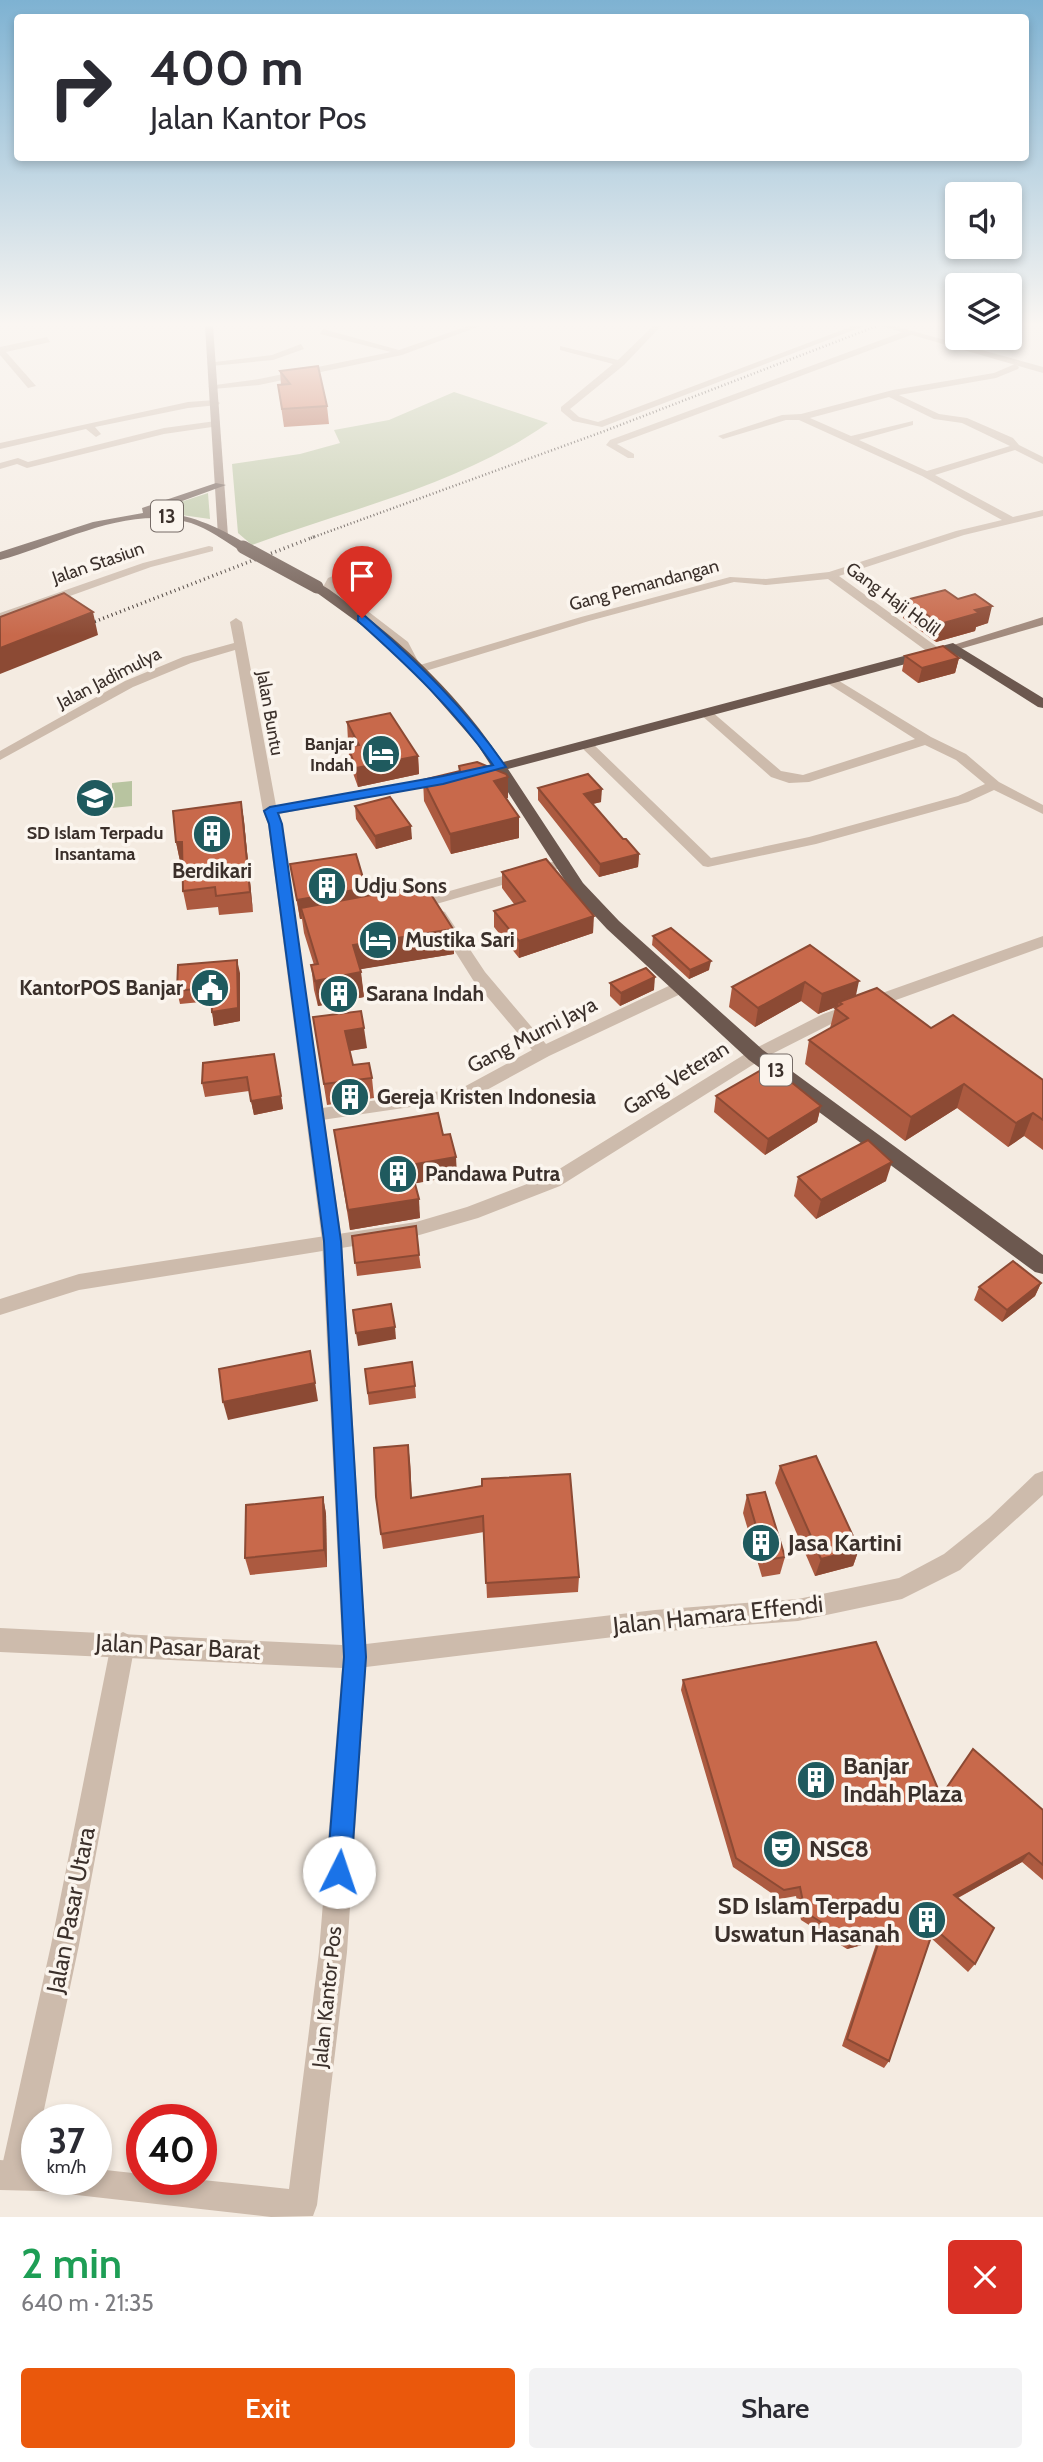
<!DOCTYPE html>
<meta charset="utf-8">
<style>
:root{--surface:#fff;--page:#f2f2f3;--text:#2b2b33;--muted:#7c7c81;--accent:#ea580c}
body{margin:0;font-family:Cabin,sans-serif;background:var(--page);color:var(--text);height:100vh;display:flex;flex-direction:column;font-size:26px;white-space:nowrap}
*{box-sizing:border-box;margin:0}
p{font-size:23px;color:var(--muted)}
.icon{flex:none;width:38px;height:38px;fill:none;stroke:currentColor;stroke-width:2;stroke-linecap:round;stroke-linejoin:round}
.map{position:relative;height:2217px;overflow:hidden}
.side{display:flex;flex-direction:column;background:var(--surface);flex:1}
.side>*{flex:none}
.hud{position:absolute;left:14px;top:14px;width:1015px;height:147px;border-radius:7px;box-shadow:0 4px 10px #0003;background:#fff;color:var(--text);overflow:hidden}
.buttons{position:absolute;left:945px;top:182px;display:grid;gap:14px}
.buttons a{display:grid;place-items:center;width:77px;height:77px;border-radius:7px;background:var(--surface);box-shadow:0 4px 10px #0003;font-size:35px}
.speed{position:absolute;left:21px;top:2104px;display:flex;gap:14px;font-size:35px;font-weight:700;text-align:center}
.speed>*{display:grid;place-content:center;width:91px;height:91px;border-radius:50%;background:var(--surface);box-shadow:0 4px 10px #0003;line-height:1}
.speed small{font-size:18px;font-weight:400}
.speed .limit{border:10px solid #d22;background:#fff;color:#111}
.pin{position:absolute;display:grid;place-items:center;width:60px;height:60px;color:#fff;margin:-72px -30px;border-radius:50% 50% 50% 0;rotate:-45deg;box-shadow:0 0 7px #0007}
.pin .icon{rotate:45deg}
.me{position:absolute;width:77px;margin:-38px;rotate:4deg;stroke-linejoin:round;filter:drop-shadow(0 0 5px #0008)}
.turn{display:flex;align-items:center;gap:24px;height:147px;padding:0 21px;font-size:32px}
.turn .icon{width:91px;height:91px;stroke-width:2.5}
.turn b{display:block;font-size:49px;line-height:60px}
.round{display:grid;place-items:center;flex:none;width:74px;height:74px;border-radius:7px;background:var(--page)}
.head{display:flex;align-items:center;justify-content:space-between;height:119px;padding:0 21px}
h1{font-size:42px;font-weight:600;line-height:52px;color:#1e9e55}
.primary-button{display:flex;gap:14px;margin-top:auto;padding:14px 21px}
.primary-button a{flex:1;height:80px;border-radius:7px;background:var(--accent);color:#fff;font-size:28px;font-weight:600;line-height:80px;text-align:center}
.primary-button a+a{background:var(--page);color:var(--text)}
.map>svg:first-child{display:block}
.green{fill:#b8c4a0}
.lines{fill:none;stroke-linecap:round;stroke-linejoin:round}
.minor{fill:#cdbbac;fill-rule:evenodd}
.tertiary{fill:#cdbbac;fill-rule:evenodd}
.secondary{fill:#a18a7d;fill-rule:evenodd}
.trunk{fill:#6c584f;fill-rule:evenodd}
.rail-far1{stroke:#3b302b;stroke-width:2.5;stroke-dasharray:1 2.5;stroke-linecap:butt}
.rail{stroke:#3b302b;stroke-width:3.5;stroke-dasharray:1 3.5;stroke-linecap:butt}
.trunk-bridge{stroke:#6c584f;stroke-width:13}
.wall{fill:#ac5a40}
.shaded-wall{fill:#8c4a34}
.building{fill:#c8694b;stroke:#8c4a34;stroke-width:2}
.route{fill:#1a73e8;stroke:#114b97;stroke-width:2}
.labels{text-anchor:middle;stroke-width:7;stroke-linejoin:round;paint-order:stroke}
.far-street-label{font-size:18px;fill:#3b302b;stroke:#fbf5ee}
.far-poi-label{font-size:18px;font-weight:bold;fill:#3b302b;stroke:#fbf5ee;text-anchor:end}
.shield{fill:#fbf5ee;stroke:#756b66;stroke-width:2}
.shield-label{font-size:19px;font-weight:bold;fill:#3b302b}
.poi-label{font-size:21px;font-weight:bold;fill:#3b302b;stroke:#fbf5ee;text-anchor:start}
.street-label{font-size:21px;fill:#3b302b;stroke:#fbf5ee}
.near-poi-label{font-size:24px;font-weight:bold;fill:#3b302b;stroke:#fbf5ee;text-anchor:start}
.near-street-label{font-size:24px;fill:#3b302b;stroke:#fbf5ee}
</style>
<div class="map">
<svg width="1043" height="2217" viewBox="0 0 1043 2217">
<rect width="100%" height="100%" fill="#f4ebe1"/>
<g class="green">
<path d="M454 392 548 423C460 485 352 508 252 545L238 533 232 464 300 454 340 443 334 430 389 420Z"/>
<polygon points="208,493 210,519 153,511"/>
<polygon points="132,781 132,806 112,808 112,783"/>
</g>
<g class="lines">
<g class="minor">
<polygon points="468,326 480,326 402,355 259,385 213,389 208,386 259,379 391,352 320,334 323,329 399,350"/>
<polygon points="653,326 661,326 624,365 570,409 579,417 598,422 853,326 864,326 602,427 573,421 561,411 561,407 613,364 560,350 560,346 618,360"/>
<polygon points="908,330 911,335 617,444 634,454 634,458 628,458 606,445 610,440"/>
<polygon points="47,337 50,342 6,352 36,386 28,388 0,355 0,347"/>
<polygon points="301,344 304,349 273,360 211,366 207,363 272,355"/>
<path d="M1015 364 1019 367 1018 369 996 378 899 395 939 414 967 418 1013 438 1019 445 1043 457V464L1015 450 935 475 1013 517 1043 510V516L964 535 839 576 940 649V655H932L828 579 766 585 734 582 589 621 419 673 410 668 399 647 323 587 328 578 350 569H358V573L337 582 335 586 408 642 420 665 581 617 730 577 766 579 829 572 956 531 1002 520 922 476 799 420H786L723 439 718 436 782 415 801 414 893 390 994 373ZM889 397 934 419 962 423 1010 446 927 471 859 440 913 425V421L851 436 810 418Z"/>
<polygon points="215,400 220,403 218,405 188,408 95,427 101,434 96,437 86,429 0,449 0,443 188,402"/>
<polygon points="216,421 219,422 219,426 164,434 27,468 17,464 0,469 0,463 18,458 28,462 164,428"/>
<polygon points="209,546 213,547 213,551 151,567 0,621 0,613 143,563"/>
<polygon points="236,618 242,622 277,811 275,814 270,815 263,811 235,650 191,663 133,687 0,760 0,751 125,681 183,657 234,643 230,622"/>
<polygon points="831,676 931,737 966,754 999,782 1043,805 1043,814 994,790 968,802 816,844 708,867 703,866 579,745 581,742 591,742 711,858 809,837 958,796 985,784 956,760 925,745 809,782 789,783 771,777 700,714 706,710 711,711 781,771 803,775 915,739 827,683 827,677"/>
<polygon points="563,859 568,860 570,863 568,866 412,911 404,906 407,903"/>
<polygon points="440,910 445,912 485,972 546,1044 675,983 687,983 689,987 687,991 549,1056 472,1098 315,1121 309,1119 306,1115 309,1111 315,1109 462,1088 532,1050 473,980 432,915"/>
<polygon points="1043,936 1043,947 835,1022 762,1059 560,1186 478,1218 416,1236 79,1290 0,1315 0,1299 79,1274 416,1222 467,1207 548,1176 750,1051 823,1014"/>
<path d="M123 1632 131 1636 135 1644 79 1945 42 2119H37C37 2142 34 2164 26 2186L15 2190 4 2186 0 2175 51 1945 111 1644 115 1636Z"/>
</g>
<g class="tertiary">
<polygon points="881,326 894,326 1043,367 1043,373"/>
<polygon points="444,776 449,777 449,783 278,814 282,824 342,1241 366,1644 655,1610 798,1599 899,1578 944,1554 989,1518 1035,1474 1043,1471 1043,1495 960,1570 902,1599 798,1621 655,1632 366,1667 347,1952 317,2205 313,2216 271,2217 41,2191 0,2190 0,2160 37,2163 37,2179 96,2179 96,2169 142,2174 142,2179 193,2179 289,2189 319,1952 342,1668 0,1652 0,1628 342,1645 322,1241 268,824 263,811 270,807"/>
</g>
<g class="secondary">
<polygon points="205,326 213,326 228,536 223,539 218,536"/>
<polygon points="1043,617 1043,625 953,651 947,647"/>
</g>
<g class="trunk">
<path d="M216 483 226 485 152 512C189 513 216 526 247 544V550H239C224 540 208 529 191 523 127 504 60 544 0 560V552L93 522 143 513 142 508Z"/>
<path d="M317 583C328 587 339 597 349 604 408 646 463 701 503 762L953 643 1043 698V708L1038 707 951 652 508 769 583 883 619 921 763 1050 1043 1255V1274L1035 1272 749 1060 607 929 571 890 477 744 414 672 371 632 313 590V584Z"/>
</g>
<polyline class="rail-far1" points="311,538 602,432 877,326"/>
<polyline class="rail" points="78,628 316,536"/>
<polyline class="trunk-bridge" points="243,547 317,587"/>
</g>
<g class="wall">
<polygon points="280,371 327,406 329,424 284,427 278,385 281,385"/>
<polygon points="958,599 988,623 976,627 975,631 936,642 903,618 906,600"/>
<polygon points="905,656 959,658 955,673 918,683 902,671"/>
<polygon points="347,722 418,756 419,774 358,787 350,765 348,747 351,746 348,741"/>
<polygon points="459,766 508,777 508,798 506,798 519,817 519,838 451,854 424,801 423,780 459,771"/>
<polygon points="538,788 601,802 593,804 623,839 639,854 638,867 599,877 538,800"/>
<polygon points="241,802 244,821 253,912 219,915 218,907 187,910 183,891 182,861 180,861 176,842"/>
<polygon points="355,806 412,839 376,849 356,819"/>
<polygon points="290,864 367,896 453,929 454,954 360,969 364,997 318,1006 314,990 311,965 314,965 304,933 302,919 300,919"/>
<polygon points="502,872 593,933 519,958 494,927 494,911 514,904 502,888"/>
<polygon points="653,936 709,970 689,979 652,945"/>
<polygon points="810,945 856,996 931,1028 1043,1080 1043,1150 1024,1136 1008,1147 957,1108 905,1141 805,1064 809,1040 830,1028 835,1008 838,1006 818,1014 801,1001 755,1027 729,1007 732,987"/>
<polygon points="240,973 240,1021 214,1026 211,1001 180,1004 177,991"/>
<polygon points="610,983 654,990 620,1006 610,996"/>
<polygon points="313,1017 367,1048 350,1051 353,1065 372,1078 374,1098 327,1105"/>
<polygon points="274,1054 283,1109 254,1115 249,1091 205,1097 202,1083"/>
<polygon points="716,1096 821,1106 817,1122 765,1155 714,1112"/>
<polygon points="334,1130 443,1135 457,1176 415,1183 420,1218 350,1230"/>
<polygon points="798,1177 886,1181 816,1219 794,1196"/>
<polygon points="352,1236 419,1255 421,1268 357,1276"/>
<polygon points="1041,1283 1035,1296 1002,1322 974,1300 979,1287"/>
<polygon points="365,1369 415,1386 416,1398 369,1405"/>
<polygon points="410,1461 412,1498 482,1486 579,1577 578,1592 487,1598 484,1532 383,1549 376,1497"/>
<polygon points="780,1466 859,1549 853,1566 815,1576 775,1483"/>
<polygon points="747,1495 785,1557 780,1574 762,1577 743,1513"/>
<polygon points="323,1497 326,1514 327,1567 250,1575 245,1558"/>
<polygon points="683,1680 941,1796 1043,1810 1043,1880 1022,1862 958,1898 975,1964 968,1972 931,1938 889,2061 884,2068 842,2046 877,1941 847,1949 801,1920 796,1896 780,1899 733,1867 681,1690"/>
</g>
<g class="shaded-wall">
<polygon points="992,606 988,623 976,627 975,631 936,642 940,624 975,610"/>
<polygon points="93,612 98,635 0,674 0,648"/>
<polygon points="959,658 955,673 918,683 922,668"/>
<polygon points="418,756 419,774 358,787 356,768"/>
<polygon points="508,777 508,798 494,801 494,781"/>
<polygon points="602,789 601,802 583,806 584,794"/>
<polygon points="241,802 244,821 253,912 250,892"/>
<polygon points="519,817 519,838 451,854 450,834"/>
<polygon points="411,826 412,839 376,849 375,836"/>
<polygon points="176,842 182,842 186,861 180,861"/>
<polygon points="639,854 638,867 599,877 600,864"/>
<polygon points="366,888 368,907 301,908 302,919 300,919 297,900"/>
<polygon points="594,916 593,933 519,958 519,941"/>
<polygon points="453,929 454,954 356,970 353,945"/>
<polygon points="237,960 240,973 240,1021 214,1026 212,1012"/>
<polygon points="711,961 709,970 689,979 690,970"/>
<polygon points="361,972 364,997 318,1006 315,981"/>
<polygon points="655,977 654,990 620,1006 621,993"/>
<polygon points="859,981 855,1000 839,1002 838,1006 818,1014 822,994"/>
<polygon points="805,982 801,1001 755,1027 758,1008"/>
<polygon points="364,1028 367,1048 348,1051 345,1031"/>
<polygon points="964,1084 957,1108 905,1141 911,1117"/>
<polygon points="281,1096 283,1109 254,1115 251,1101"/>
<polygon points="821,1106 817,1122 765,1155 768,1139"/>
<polygon points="1033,1113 1024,1136 1008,1147 1016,1123"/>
<polygon points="456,1157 457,1176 412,1184 410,1165"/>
<polygon points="892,1162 886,1181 816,1219 821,1200"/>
<polygon points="419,1199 420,1218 350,1230 348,1210"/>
<polygon points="1041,1283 1035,1296 1002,1322 1007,1310"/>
<polygon points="395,1327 396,1339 358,1346 356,1333"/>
<polygon points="310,1351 318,1401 228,1420 223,1402"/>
<polygon points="408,1445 410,1461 412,1514 411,1498"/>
<polygon points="323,1497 326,1514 327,1567 324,1550"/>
<polygon points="859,1549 853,1566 815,1576 821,1559"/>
<polygon points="1029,1853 1022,1862 948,1903 954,1895"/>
<polygon points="882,1932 877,1941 847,1949 851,1941"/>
</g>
<g class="building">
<polygon points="318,366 327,406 282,409 278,385 290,384 280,371"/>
<polygon points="945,590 958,599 975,594 992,606 975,610 979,613 940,624 906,600"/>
<polygon points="64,593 93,612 0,648 0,617"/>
<polygon points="943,646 959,658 922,668 905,656"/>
<polygon points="390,713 418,756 356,768 348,747 359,745 347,722"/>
<polygon points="477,762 506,774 508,777 494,781 519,817 450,834 423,780 460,771 459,766"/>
<polygon points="588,774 602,789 584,794 623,839 626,839 639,854 600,864 538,788"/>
<polygon points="390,797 411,826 375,836 355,806"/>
<polygon points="241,802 250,892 216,896 215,887 183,891 182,842 176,842 173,811"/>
<polygon points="356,854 366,888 297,900 290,864"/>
<polygon points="546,859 594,916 519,941 494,911 525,901 502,872"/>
<polygon points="425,885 453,929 353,945 361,972 315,981 311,965 318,964 301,908"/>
<polygon points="671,928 711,961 690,970 653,936"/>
<polygon points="810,945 859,981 822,994 805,982 758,1008 732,987"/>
<polygon points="237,960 238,1008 212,1012 211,987 177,991 178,965"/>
<polygon points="646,968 655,977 621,993 610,983"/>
<polygon points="877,988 931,1028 953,1015 1043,1080 1043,1120 1033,1113 1016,1123 964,1084 911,1117 809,1040 848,1018 835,1008 842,1004 839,1002"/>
<polygon points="361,1011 364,1028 345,1031 353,1065 369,1063 372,1078 324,1084 313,1017"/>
<polygon points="274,1054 281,1096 251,1101 247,1077 202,1083 203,1063"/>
<polygon points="770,1065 821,1106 768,1139 716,1096"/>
<polygon points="438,1113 443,1135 450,1134 456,1157 410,1165 419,1199 348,1210 334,1130"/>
<polygon points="868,1140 892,1162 821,1200 798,1177"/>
<polygon points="416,1226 419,1255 355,1263 352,1236"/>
<polygon points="1013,1261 1041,1283 1007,1310 979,1287"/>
<polygon points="391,1304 395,1327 356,1333 353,1310"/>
<polygon points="310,1351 315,1383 223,1402 219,1369"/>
<polygon points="412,1362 415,1386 368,1393 365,1369"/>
<polygon points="408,1445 411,1498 482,1486 482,1479 570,1474 579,1577 486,1583 483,1516 381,1534 376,1497 374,1448"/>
<polygon points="816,1456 859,1549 821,1559 780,1466"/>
<polygon points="765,1492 785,1557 766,1560 747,1495"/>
<polygon points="323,1497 324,1550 245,1558 246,1505"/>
<polygon points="876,1642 941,1796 973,1749 1043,1810 1043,1865 1029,1853 954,1895 994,1928 975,1964 934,1928 889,2061 847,2039 882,1932 851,1941 805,1912 800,1887 784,1890 736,1858 683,1680"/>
</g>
<linearGradient id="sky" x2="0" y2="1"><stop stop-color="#7eb2d2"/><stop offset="0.51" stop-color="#faf6f2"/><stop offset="1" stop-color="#faf6f2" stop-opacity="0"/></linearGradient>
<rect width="1043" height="636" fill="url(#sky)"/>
<path class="route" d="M358 616H365C417 662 467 710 506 767L443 784 278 813 282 824 341 1241 366 1657 351 1872 348 1880 339 1884 331 1880 327 1872 344 1657 324 1241 269 824 264 811 270 807 443 776 493 765C455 710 407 665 358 621Z"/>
<defs>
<g id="hotel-disc" transform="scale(2.0125)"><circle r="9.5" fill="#1f5a5e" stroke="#fbf5ee"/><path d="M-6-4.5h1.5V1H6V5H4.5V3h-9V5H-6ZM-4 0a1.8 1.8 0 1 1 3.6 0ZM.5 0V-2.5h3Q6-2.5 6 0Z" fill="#fff"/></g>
<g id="school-disc" transform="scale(2.0125)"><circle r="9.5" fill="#1f5a5e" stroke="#fbf5ee"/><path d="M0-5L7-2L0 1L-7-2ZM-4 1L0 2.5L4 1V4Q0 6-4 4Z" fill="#fff"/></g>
<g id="building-disc" transform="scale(2.0125)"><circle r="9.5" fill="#1f5a5e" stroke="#fbf5ee"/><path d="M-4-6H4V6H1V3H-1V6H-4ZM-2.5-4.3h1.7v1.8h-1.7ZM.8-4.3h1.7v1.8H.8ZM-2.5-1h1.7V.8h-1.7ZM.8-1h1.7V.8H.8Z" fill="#fff"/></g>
<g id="civic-disc" transform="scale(2.0125)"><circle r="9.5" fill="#1f5a5e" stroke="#fbf5ee"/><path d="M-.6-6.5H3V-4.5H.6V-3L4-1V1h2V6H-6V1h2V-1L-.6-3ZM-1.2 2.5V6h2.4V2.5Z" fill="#fff"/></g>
<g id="theatre-disc" transform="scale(2.0125)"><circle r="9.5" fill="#1f5a5e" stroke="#fbf5ee"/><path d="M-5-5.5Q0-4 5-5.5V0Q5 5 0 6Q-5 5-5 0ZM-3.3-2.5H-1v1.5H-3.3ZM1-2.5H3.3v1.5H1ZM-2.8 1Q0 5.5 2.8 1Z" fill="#fff"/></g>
</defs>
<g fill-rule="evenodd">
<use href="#hotel-disc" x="381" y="754"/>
<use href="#school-disc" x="95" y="798"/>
<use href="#building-disc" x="212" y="834"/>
<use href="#building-disc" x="327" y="886"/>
<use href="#hotel-disc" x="378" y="940"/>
<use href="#civic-disc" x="210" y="988"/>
<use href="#building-disc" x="339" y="994"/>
<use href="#building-disc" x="350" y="1097"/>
<use href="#building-disc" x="398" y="1174"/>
<use href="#building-disc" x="761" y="1543"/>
<use href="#building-disc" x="816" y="1780"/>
<use href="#theatre-disc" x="782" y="1849"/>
<use href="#building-disc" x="927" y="1920"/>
</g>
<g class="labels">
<g class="far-street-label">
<text transform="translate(98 563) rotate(-19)" y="6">Jalan Stasiun</text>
<text transform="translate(644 585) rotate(-15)" y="6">Gang Pemandangan</text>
<text transform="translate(893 599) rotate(36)" y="6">Gang Haji Holil</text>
<text transform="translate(109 678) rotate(-27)" y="6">Jalan Jadimulya</text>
<text transform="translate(270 713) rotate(80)" y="6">Jalan Buntu</text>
</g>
<g class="far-poi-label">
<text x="354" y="750">Banjar<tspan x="354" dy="21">Indah</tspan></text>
<text x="95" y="839" text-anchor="middle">SD Islam Terpadu<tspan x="95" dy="21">Insantama</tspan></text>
</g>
<g class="shield">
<rect x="151" y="500.5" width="32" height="31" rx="5"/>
<rect x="760" y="1054.5" width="32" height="31" rx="5"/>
</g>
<g class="shield-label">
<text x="167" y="523">13</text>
<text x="776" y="1077">13</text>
</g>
<g class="poi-label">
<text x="212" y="878" text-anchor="middle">Berdikari</text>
<text x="354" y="893">Udju Sons</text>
<text x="405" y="947">Mustika Sari</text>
<text x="183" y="995" text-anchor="end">KantorPOS Banjar</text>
<text x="366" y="1001">Sarana Indah</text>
<text x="377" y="1104">Gereja Kristen Indonesia</text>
<text x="425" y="1181">Pandawa Putra</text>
</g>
<g class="street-label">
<text transform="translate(532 1035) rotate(-27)" y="7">Gang Murni Jaya</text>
<text transform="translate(676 1078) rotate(-32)" y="7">Gang Veteran</text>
<text transform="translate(327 1997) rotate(-84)" y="7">Jalan Kantor Pos</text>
</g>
<g class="near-poi-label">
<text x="788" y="1551">Jasa Kartini</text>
<text x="843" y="1774">Banjar<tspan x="843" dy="28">Indah Plaza</tspan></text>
<text x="809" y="1857">NSC8</text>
<text x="900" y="1914" text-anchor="end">SD Islam Terpadu<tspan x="900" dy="28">Uswatun Hasanah</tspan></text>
</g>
<g class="near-street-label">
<text transform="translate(718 1615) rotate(-6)" y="8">Jalan Hamara Effendi</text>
<text transform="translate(178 1647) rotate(3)" y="8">Jalan Pasar Barat</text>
<text transform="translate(71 1910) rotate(-79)" y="8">Jalan Pasar Utara</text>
</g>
</g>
</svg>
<div class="buttons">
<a><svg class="icon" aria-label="sound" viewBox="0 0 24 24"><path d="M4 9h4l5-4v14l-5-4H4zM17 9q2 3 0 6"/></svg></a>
<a><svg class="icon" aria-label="layers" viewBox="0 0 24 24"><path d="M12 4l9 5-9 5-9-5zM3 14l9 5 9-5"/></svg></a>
</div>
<div class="speed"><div>37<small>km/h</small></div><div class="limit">40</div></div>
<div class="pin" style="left:362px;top:618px;background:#d93025"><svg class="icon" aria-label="arrive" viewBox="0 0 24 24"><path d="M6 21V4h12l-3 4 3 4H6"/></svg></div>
<svg class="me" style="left:339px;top:1872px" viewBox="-20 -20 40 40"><circle r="19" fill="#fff"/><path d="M0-13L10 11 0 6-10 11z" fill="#1a73e8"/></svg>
<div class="hud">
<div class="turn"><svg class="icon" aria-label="right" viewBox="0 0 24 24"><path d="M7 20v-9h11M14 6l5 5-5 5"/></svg><div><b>400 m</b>Jalan Kantor Pos</div></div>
</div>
</div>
<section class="side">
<div class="head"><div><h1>2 min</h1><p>640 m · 21:35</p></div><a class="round" style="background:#d93025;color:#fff"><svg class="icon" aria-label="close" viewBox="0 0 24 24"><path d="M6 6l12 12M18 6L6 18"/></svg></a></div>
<div class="primary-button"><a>Exit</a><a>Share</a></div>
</section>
